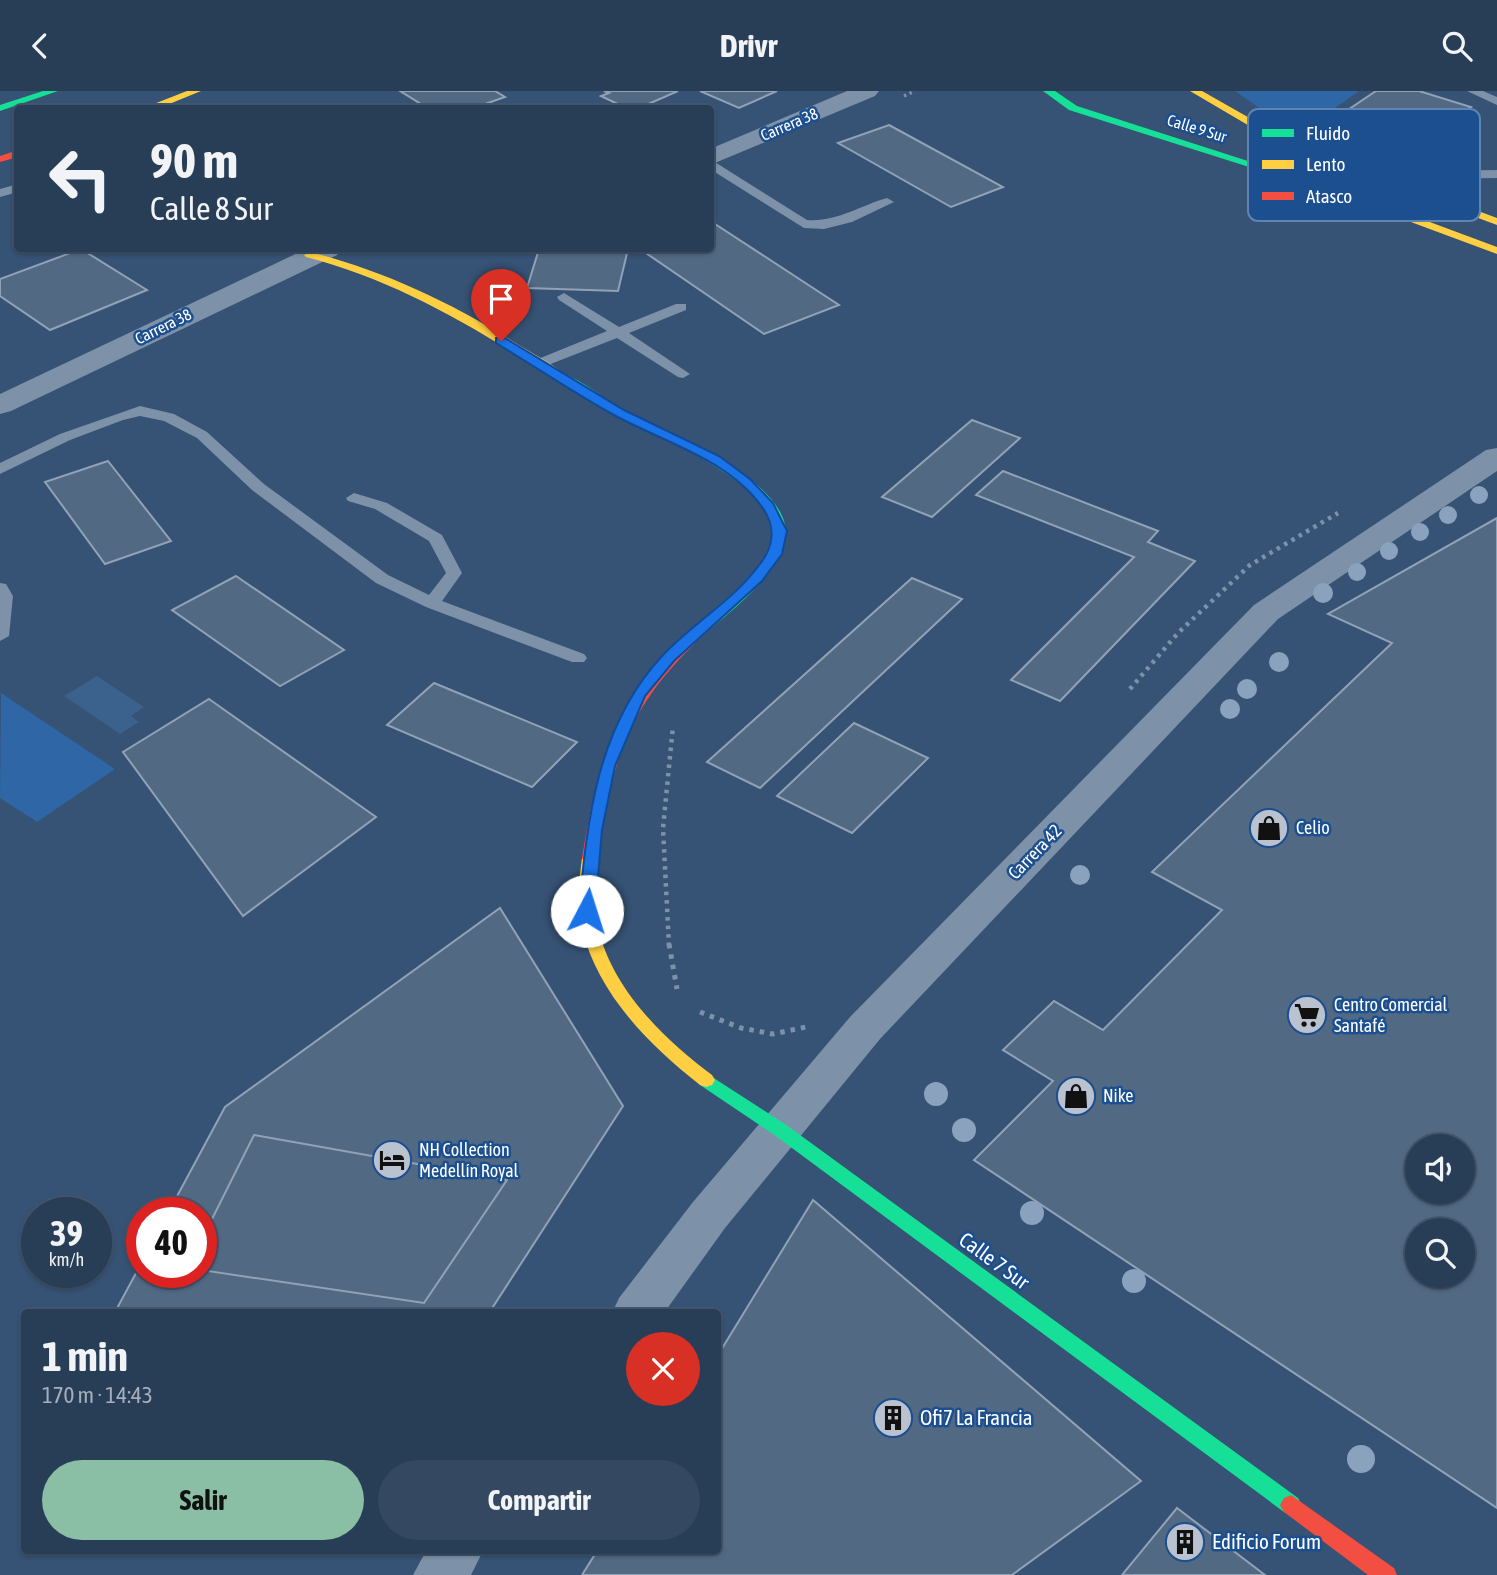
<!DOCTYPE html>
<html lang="es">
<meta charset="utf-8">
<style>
:root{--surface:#283e57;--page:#344961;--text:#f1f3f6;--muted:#a5aeba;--line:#44576d;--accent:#8abfa5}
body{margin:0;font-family:"Asap Condensed",sans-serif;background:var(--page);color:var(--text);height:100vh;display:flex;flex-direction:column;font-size:26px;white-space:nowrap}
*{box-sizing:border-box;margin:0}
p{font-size:23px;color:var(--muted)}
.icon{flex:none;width:38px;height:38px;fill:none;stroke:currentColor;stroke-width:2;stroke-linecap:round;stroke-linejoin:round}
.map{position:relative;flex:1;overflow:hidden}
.panel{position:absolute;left:21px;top:1218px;width:700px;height:245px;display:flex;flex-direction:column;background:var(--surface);border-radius:7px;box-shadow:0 2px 5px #0004,0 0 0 2px var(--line)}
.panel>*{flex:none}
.guide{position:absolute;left:14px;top:14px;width:700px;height:147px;border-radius:7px;box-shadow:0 2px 5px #0004,0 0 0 2px var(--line);background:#283e57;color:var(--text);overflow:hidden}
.controls{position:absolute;left:1405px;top:1043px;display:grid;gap:14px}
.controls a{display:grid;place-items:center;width:70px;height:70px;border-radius:50%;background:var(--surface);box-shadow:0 2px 5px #0004,0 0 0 2px var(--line);font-size:35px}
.speed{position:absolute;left:21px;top:1106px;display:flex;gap:14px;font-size:35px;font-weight:700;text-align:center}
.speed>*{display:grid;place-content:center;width:91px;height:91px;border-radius:50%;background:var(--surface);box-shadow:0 2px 5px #0004,0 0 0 2px var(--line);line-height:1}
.speed small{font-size:18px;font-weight:400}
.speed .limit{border:10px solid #d22;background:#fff;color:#111}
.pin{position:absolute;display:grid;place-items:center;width:60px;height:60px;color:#fff;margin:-72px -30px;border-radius:50% 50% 50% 0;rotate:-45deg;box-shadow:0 0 7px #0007}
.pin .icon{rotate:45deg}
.me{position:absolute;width:77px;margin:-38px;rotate:5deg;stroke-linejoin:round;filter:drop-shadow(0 0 5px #0008)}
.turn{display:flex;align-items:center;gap:24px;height:147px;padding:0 21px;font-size:32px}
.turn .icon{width:91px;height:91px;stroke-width:2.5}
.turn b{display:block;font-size:49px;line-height:60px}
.round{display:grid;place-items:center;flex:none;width:74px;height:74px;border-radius:37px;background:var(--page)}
.overview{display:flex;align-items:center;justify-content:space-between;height:119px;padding:0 21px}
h1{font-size:42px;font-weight:700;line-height:52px}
.cta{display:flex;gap:14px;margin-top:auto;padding:14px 21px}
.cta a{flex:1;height:80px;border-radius:42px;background:var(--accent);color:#111;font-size:28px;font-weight:700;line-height:80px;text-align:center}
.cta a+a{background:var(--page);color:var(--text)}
header{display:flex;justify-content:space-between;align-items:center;height:91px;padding:0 21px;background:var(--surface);font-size:32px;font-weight:700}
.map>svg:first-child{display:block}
.green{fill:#2f66a5}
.water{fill:#3b618d}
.building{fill:#526984;stroke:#92a2b6;stroke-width:2;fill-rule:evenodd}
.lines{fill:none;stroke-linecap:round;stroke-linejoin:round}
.path-far2{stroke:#7d92a8;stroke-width:3.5;stroke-dasharray:2.5 3.5;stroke-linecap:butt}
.path-far1{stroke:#7d92a8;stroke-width:4.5;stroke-dasharray:3.5 5;stroke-linecap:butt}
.path{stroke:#7d92a8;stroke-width:5;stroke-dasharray:4.5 6;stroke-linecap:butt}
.lane{fill:#7d92a8;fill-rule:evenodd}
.street{fill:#7d92a8;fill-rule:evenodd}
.fast{fill:#16e098;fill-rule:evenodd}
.slow{fill:#ffcf43;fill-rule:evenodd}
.jam{fill:#f24e42;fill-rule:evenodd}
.tree{fill:#8aa2be}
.route{fill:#1a73e8;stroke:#114b97;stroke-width:2}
.labels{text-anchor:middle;stroke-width:5;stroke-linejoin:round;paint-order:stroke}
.far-street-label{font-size:16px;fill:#fff;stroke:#1b4f8f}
.poi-label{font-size:18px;fill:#fff;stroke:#1b4f8f;text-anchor:start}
.street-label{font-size:18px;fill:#fff;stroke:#1b4f8f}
.near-street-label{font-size:21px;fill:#fff;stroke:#1b4f8f}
.near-poi-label{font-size:21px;fill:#fff;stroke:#1b4f8f;text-anchor:start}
.key{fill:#1b4f8f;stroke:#5f84b1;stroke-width:2}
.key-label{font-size:19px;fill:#fff}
</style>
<header><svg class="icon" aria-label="back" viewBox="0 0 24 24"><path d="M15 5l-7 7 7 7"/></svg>Drivr<svg class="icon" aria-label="search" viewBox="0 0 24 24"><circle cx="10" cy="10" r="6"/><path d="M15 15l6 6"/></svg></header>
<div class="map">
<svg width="1497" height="1484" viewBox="0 0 1497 1484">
<rect width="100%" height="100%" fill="#365274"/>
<g class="green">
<polygon points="1235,0 1359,0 1297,44"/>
<polygon points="1,602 115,678 37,731 0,707"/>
</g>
<polygon class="water" points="97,585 144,616 131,625 139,631 120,643 64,605"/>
<g class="building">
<polygon points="400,0 495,0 505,6 471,18 429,18"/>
<polygon points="604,0 678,0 637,18 628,18 601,5 609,2"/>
<polygon points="700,0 777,0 739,17"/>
<polygon points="1376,0 1419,0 1471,16 1452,29 1479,38 1440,66 1403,55 1436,31 1404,21 1371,44 1330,31"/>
<polygon points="889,34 1003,96 951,116 838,52"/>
<polygon points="712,131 839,214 764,243 640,158 710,158"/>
<polygon points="81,158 147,199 50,239 0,205 0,188"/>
<polygon points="539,158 628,158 618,200 527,197"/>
<polygon points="972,329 1020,347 932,426 882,406"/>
<polygon points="108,370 171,450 105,473 45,391"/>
<polygon points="1003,380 1158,440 1148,451 1195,470 1060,610 1011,589 1134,466 976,404"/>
<path d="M1497 427V1417L974 1069 1053 990 1003 959 1054 910 1103 939 1222 819 1152 781 1392 552 1328 523ZM1418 1055H1463V1101H1418ZM1418 1139H1463V1185H1418Z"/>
<polygon points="236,485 344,559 280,595 172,519"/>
<polygon points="912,487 962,508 760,697 707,671"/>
<polygon points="434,592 577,651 532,696 387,634"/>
<polygon points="209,608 376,726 243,825 123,661"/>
<polygon points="854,632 928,667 852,742 777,705"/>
<polygon points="500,817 623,1015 489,1222 115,1221 142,1171 142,1181 201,1181 201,1122 168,1122 225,1016"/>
<polygon points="254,1044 507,1089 424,1212 201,1179 201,1150"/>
<polygon points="813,1109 1141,1390 1012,1484 582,1484 597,1460 718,1460 718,1264"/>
<polygon points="1177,1417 1265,1484 1122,1484"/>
</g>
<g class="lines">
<polyline class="path-far2" points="904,5 915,0"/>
<g class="path-far1">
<polyline points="1130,598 1178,542 1250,474 1338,422"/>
<polyline points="669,855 663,737 673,635"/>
</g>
<g class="path">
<polyline points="669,853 677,898"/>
<polyline points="700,921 741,937 773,943 806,936"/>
</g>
<g class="lane">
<polygon points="1467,0 1483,0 1497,6 1497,14"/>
<path d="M710 68 807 129C837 131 859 115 887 107L894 111 852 131 824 138 804 137 710 78Z"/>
<polygon points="1497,79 1497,87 1373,89 1367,85 1373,81"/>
<polygon points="18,93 18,101 0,106 0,98"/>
<polygon points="564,202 619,236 676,213 686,213 686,219 629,242 690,283 683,287 678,286 617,247 543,276 533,276 531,273 533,270 607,240 559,209 557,206"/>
<polygon points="140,315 174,323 207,341 264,393 388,484 429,504 446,482 429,450 375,418 348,410 346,407 354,402 387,412 442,444 462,482 442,510 584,563 587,567 584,571 572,571 426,516 376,492 252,399 197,347 164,330 140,325 123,329 70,349 0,383 0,372 60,343"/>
<polygon points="0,492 6,493 13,505 9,545 0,550"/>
</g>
<g class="street">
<polygon points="847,0 879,0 875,5 710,74 710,58"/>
<polygon points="306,158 341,158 337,164 11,320 0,323 0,303"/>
<polygon points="1497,357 1497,380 1278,528 880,948 725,1137 664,1222 612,1222 619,1207 693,1111 850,926 1254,514 1486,359"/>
<polygon points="426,1460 483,1460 471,1484 413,1484"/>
</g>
<g class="fast">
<polygon points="43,0 58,0 0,20 0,14"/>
<polygon points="1043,0 1055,0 1077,15 1350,103 1341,105 1069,19"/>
<path d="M561 282C583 289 605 309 625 320 668 342 782 386 786 440 789 476 730 521 706 542H696L694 539C717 510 754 493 769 457 794 399 660 347 621 327 599 316 578 302 557 289V283Z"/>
<polygon points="706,982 785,1033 1298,1407 1302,1414 1298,1421 1291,1424 1284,1421 773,1043 700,994 697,989 700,984"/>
</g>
<g class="slow">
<polygon points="187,0 201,0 157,18 141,18"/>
<polygon points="1190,0 1202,0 1290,50 1497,127 1497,134 1282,54"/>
<polygon points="1341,101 1349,101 1497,156 1497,163 1341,105"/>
<path d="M310 161C385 180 452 212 517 253 533 263 554 273 567 286L565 289H557C477 238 399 190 306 166L304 164Z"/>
<path d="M590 761 598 767C595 790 593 814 598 837 613 899 663 947 712 984L715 989 712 994 706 996 700 994C649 954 597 902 582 837 576 814 579 790 582 767Z"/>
</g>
<g class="jam">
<polygon points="18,59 18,66 0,71 0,65"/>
<path d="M701 535 706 536 708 539 706 542C628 614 613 664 598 767L590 773 584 771 582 767C599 662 616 609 696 536Z"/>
<polygon points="1291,1404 1394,1477 1397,1484 1368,1484 1284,1421 1280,1414 1284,1407"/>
</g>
</g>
<g class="tree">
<circle cx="1479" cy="404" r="9"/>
<circle cx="1448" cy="424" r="9"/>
<circle cx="1420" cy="441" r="9"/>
<circle cx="1389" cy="460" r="9"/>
<circle cx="1357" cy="481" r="9"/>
<circle cx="1323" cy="502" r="10"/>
<circle cx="1279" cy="571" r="10"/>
<circle cx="1247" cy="598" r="10"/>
<circle cx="1230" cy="618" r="10"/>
<circle cx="1080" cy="784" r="10"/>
<circle cx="936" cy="1003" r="12"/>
<circle cx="964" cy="1039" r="12"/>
<circle cx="1032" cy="1122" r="12"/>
<circle cx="1134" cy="1190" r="12"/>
<circle cx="1361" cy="1368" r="14"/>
</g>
<path class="route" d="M496 247H505L624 319 719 365 750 388 773 412 787 440 782 463 762 490 674 570 645 605 615 675 602 739 595 820 587 826 579 820C587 729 597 634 663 564 693 532 734 509 760 473 774 455 776 435 762 416 728 368 663 351 614 324 574 302 536 276 496 252Z"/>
<defs>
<g id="shop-disc" transform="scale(2.0125)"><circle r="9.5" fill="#b9c2ce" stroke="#1b4f8f"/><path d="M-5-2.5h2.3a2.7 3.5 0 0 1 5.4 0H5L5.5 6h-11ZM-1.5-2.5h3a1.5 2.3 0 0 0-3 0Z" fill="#111"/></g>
<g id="supermarket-disc" transform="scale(2.0125)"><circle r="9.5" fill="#b9c2ce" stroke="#1b4f8f"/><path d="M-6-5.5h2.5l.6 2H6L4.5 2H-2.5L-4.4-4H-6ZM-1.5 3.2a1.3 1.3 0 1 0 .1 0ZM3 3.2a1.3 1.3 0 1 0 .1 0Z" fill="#111"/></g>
<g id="hotel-disc" transform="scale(2.0125)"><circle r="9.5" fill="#b9c2ce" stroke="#1b4f8f"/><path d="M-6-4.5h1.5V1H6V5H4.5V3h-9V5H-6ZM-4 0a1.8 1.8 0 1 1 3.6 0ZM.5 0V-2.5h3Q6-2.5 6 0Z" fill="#111"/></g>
<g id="building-disc" transform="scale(2.0125)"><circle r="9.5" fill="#b9c2ce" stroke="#1b4f8f"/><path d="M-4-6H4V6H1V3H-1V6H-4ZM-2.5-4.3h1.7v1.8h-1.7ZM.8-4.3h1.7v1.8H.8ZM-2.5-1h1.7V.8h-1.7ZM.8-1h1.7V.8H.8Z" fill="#111"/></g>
</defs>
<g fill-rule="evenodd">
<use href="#shop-disc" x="1269" y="737"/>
<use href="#supermarket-disc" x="1307" y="924"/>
<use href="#shop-disc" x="1076" y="1005"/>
<use href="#hotel-disc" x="392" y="1069"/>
<use href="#building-disc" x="893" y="1327"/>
<use href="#building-disc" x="1185" y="1451"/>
</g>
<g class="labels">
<g class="far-street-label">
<text transform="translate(789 33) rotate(-23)" y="6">Carrera 38</text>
<text transform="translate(1197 37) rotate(17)" y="6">Calle 9 Sur</text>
<text transform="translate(163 235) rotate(-26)" y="6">Carrera 38</text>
</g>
<g class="poi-label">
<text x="1296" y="743">Celio</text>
<text x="1334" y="920">Centro Comercial<tspan x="1334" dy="21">Santafé</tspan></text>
<text x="1103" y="1011">Nike</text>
<text x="419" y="1065">NH Collection<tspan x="419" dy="21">Medellín Royal</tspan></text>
</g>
<g class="street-label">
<text transform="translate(1035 761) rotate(-46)" y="6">Carrera 42</text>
</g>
<g class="near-street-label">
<text transform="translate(994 1170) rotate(36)" y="7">Calle 7 Sur</text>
</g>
<g class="near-poi-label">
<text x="920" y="1334">Ofi7 La Francia</text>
<text x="1212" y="1458">Edificio Forum</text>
</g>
</g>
<rect x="1248" y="18" width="232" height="112" rx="10" class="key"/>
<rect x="1262" y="38" width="32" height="8" fill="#16e098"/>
<rect x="1262" y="69" width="32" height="9" fill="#ffcf43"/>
<rect x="1262" y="101" width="32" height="8" fill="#f24e42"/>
<g class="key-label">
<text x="1306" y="49">Fluido</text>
<text x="1306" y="80">Lento</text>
<text x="1306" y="112">Atasco</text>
</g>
</svg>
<div class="controls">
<a><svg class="icon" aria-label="sound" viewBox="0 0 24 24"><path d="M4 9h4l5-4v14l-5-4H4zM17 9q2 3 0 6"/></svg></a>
<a><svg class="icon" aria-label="search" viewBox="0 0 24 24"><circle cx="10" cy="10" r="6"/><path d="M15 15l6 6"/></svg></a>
</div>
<div class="speed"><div>39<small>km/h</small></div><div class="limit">40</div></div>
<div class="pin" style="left:501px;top:250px;background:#d93025"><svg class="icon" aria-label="arrive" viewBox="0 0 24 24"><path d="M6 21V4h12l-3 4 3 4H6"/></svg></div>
<svg class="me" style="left:587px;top:820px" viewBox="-20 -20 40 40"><circle r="19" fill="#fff"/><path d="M0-13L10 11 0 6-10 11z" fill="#1a73e8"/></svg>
<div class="guide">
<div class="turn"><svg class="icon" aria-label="left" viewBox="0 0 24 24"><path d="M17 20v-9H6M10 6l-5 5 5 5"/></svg><div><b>90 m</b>Calle 8 Sur</div></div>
</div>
<section class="panel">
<div class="overview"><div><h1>1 min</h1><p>170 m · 14:43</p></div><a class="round" style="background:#d93025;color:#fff"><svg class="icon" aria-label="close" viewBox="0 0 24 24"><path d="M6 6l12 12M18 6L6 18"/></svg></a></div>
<div class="cta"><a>Salir</a><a>Compartir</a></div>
</section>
</div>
